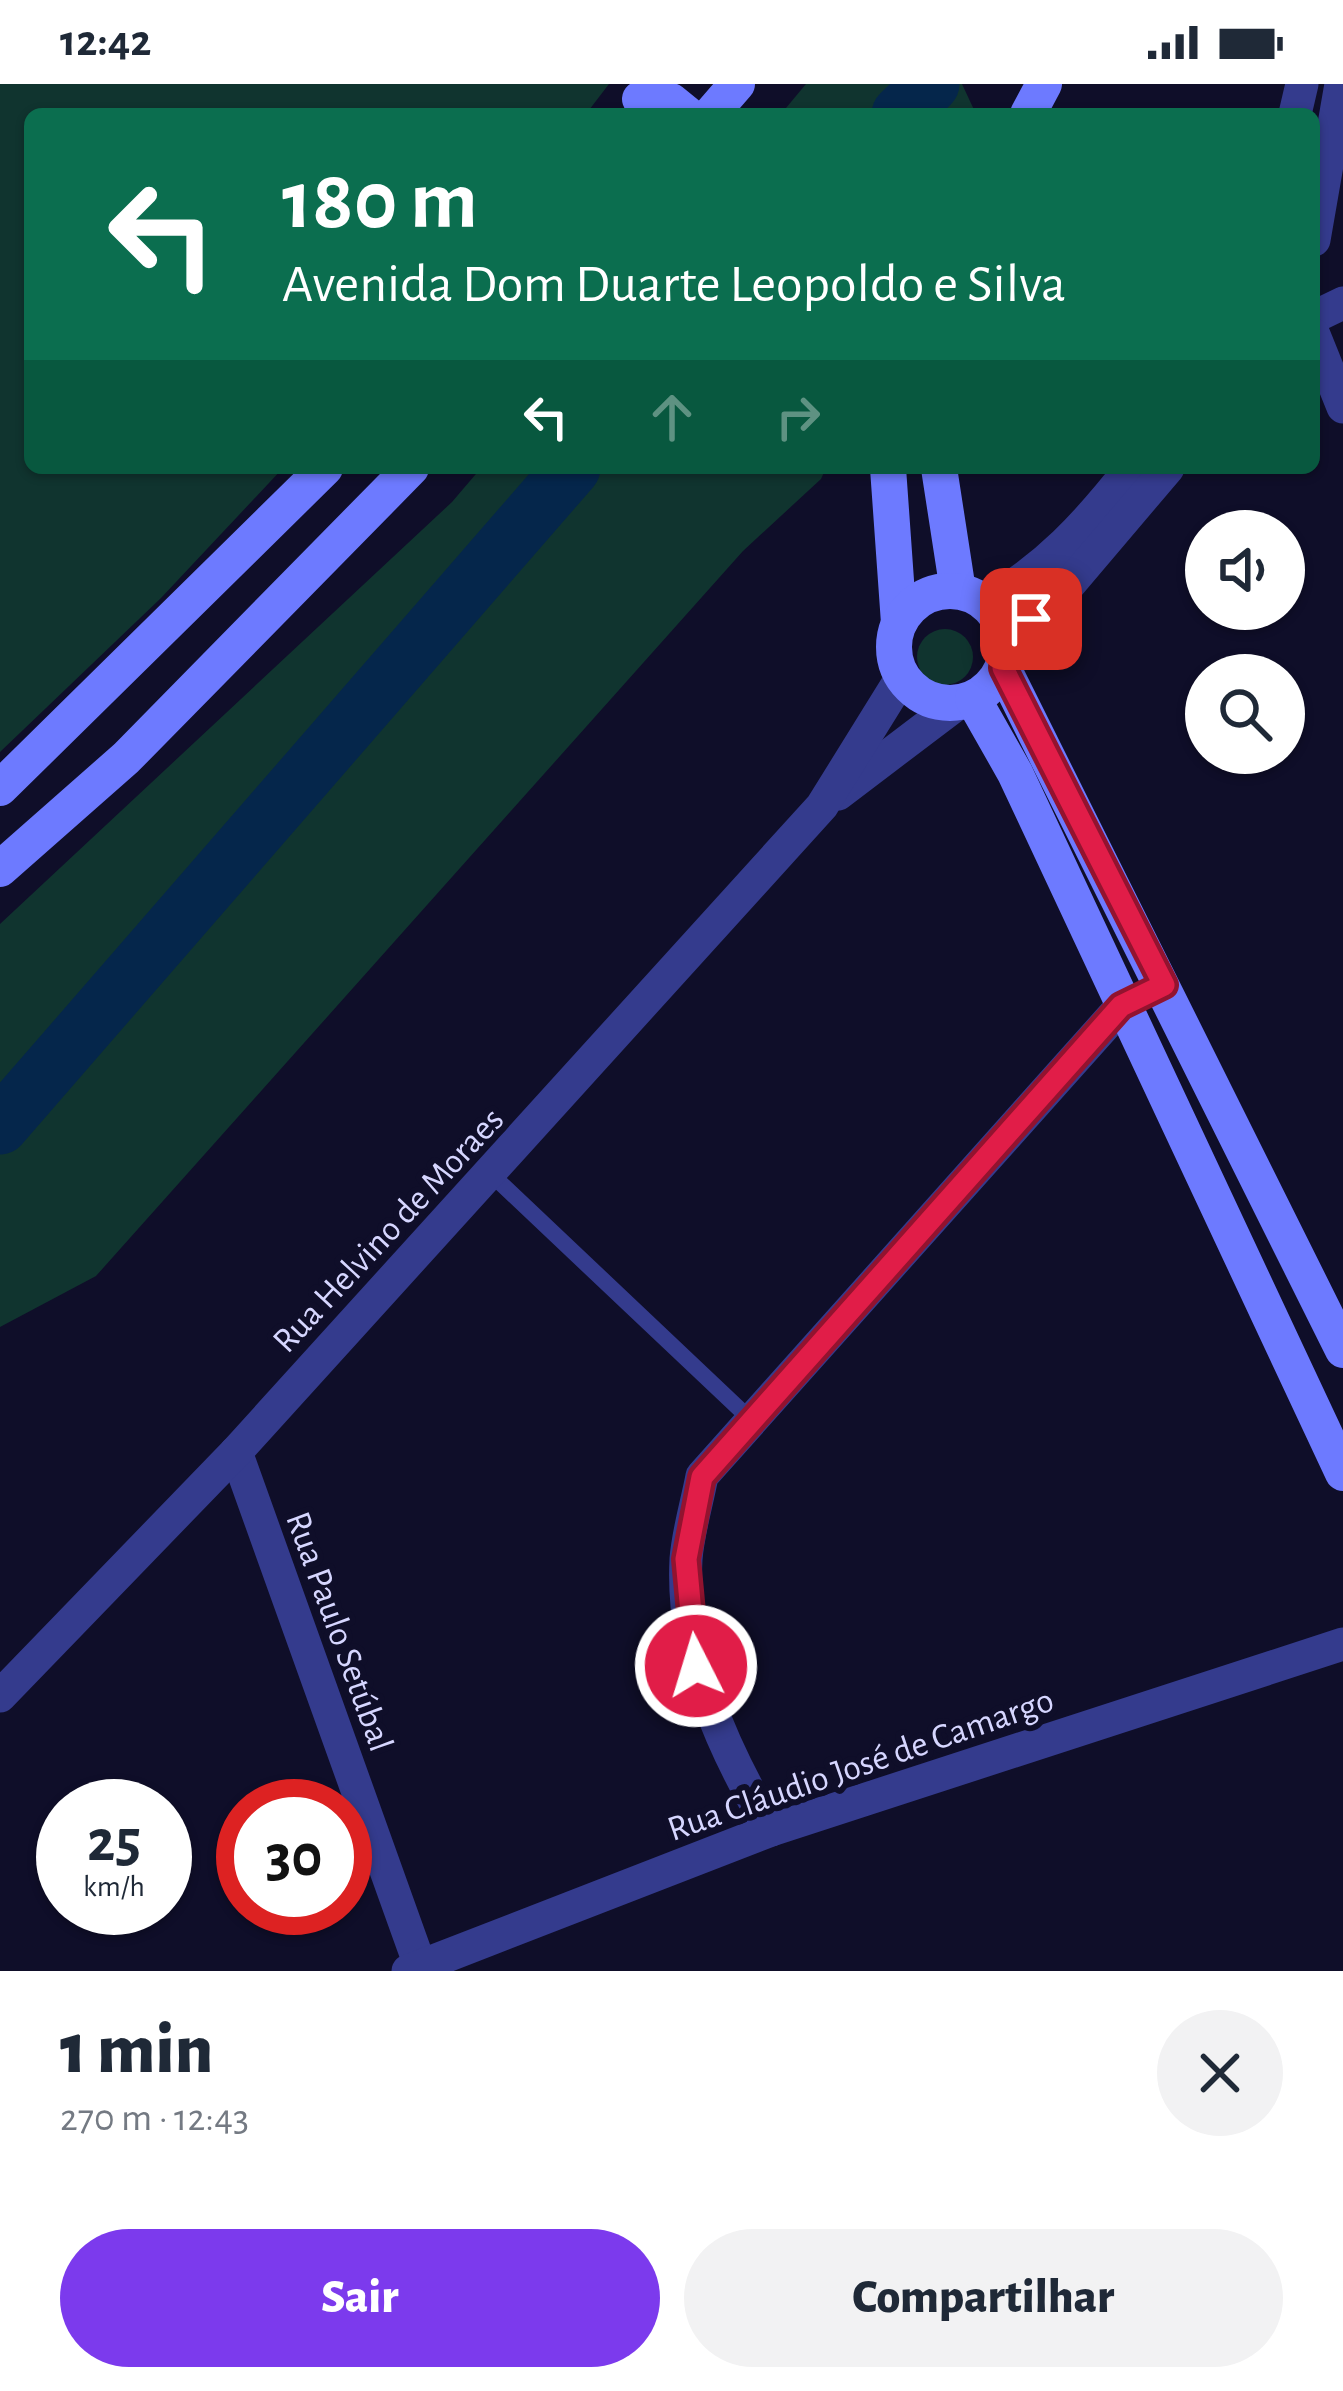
<!DOCTYPE html>
<html lang="pt">
<meta charset="utf-8">
<style>
:root{--surface:#fff;--page:#f2f2f3;--text:#1f2937;--muted:#747a83;--accent:#7c3aed}
body{margin:0;font-family:"Alegreya Sans",sans-serif;background:var(--page);color:var(--text);height:100vh;display:flex;flex-direction:column;font-size:45px;white-space:nowrap}
*{box-sizing:border-box;margin:0}
p{font-size:39px;color:var(--muted)}
.icon{flex:none;width:66px;height:66px;fill:none;stroke:currentColor;stroke-width:2;stroke-linecap:round;stroke-linejoin:round}
.map{position:relative;height:1887px;overflow:hidden}
.panel{display:flex;flex-direction:column;background:var(--surface);flex:1}
.panel>*{flex:none}
.top-card{position:absolute;left:24px;top:24px;width:1296px;height:366px;border-radius:18px;box-shadow:0 3px 9px #0004;background:#0b6e4f;color:#fff;overflow:hidden}
.buttons{position:absolute;left:1185px;top:426px;display:grid;gap:24px}
.buttons a{display:grid;place-items:center;width:120px;height:120px;border-radius:50%;background:var(--surface);box-shadow:0 3px 9px #0004;font-size:60px}
.speed{position:absolute;left:36px;top:1695px;display:flex;gap:24px;font-size:60px;font-weight:700;text-align:center}
.speed>*{display:grid;place-content:center;width:156px;height:156px;border-radius:50%;background:var(--surface);box-shadow:0 3px 9px #0004;line-height:1}
.speed small{font-size:30px;font-weight:400}
.speed .limit{border:18px solid #d22;background:#fff;color:#111}
.pin{position:absolute;display:grid;place-items:center;width:102px;height:102px;color:#fff;margin:-51px;border-radius:24px;box-shadow:0 6px 18px #0006}
.me{position:absolute;width:132px;margin:-66px;rotate:355deg;stroke-linejoin:round;filter:drop-shadow(0 0 9px #0008)}
.turn{display:flex;align-items:center;gap:42px;height:252px;padding:0 60px;font-size:54px}
.turn .icon{width:156px;height:156px;stroke-width:2.5}
.turn b{display:block;font-size:84px;line-height:102px}
.lanes{display:flex;align-items:center;height:114px;padding:0 60px;background:#0003;justify-content:center;gap:60px;direction:ltr}
.lanes .off{opacity:.35}
.round{display:grid;place-items:center;flex:none;width:126px;height:126px;border-radius:63px;background:var(--page)}
.headline{display:flex;align-items:center;justify-content:space-between;height:204px;padding:0 60px}
h1{font-size:72px;font-weight:800;line-height:90px}
.primary-button{display:flex;gap:24px;margin-top:auto;padding:24px 60px}
.primary-button a{flex:1;height:138px;border-radius:72px;background:var(--accent);color:#fff;font-size:48px;font-weight:800;line-height:138px;text-align:center}
.primary-button a+a{background:var(--page);color:var(--text)}
.status{display:flex;justify-content:space-between;align-items:center;height:84px;padding:0 60px;background:var(--surface);direction:ltr}
.status svg{height:33px;fill:currentColor}
.map>svg:first-child{display:block}
.green{fill:#10342f}
.lines{fill:none;stroke-linecap:round;stroke-linejoin:round}
.river{stroke:#05264b;stroke-width:57}
.lane{stroke:#343b8d;stroke-width:16}
.street{stroke:#343b8d;stroke-width:33}
.secondary{stroke:#6d7aff;stroke-width:36}
.route-casing{stroke:#92132f;stroke-width:30}
.route{stroke:#e11d48;stroke-width:21}
.labels{text-anchor:middle;stroke-width:12;stroke-linejoin:round;paint-order:stroke}
.street-label{font-size:36px;fill:#d6d6ff;stroke:#0f0e29}
</style>
<div class="status"><b>12:42</b><svg viewBox="0 0 49 12"><path d="M0 12V9h3v3zM5 12V6h3v6zM10 12V3h3v9zM15 12V0h3v12zM26 1h20v11H26zM47 4h2v5h-2z"/></svg></div>
<div class="map">
<svg width="1343" height="1887" viewBox="0 0 1343 1887">
<rect width="100%" height="100%" fill="#0f0e29"/>
<g class="green">
<polygon points="0,0 609,0 586,30 30,30 30,384 283,384 161,514 0,668"/>
<polygon points="806,0 962,0 976,30 781,30"/>
<polygon points="481,384 826,384 821,395 743,467 96,1192 0,1243 0,840 452,418"/>
<circle cx="945" cy="573" r="28"/>
</g>
<g class="lines">
<g class="river">
<polyline points="900,30 931,0"/>
<polyline points="0,1042 572,384"/>
</g>
<polyline class="lane" points="491,1090 750,1335"/>
<g class="street">
<polyline points="1295,30 1302,0"/>
<polyline points="1314,156 1341,0"/>
<polyline points="1314,233 1343,219"/>
<polyline points="1314,251 1343,323"/>
<path d="M985 519C1046 485 1088 439 1131 384"/>
<polyline points="1006,554 1056,516 1168,384"/>
<polyline points="838,710 958,619"/>
<polyline points="236,1368 422,1887"/>
<polyline points="0,1612 236,1368 822,722 902,593"/>
<path d="M771 1746C722 1664 681 1573 686 1475 688 1448 697 1419 702 1392L1122 922"/>
<polyline points="408,1887 771,1746 1343,1560"/>
</g>
<g class="secondary">
<polyline points="640,15 671,17 687,30"/>
<polyline points="711,30 737,0"/>
<polyline points="1028,30 1044,0"/>
<polyline points="888,384 899,539"/>
<polyline points="939,384 958,507"/>
<circle cx="950" cy="563" r="56"/>
<polyline points="1003,584 1343,1266"/>
<polyline points="973,615 1015,689 1343,1389"/>
<polyline points="0,704 325,384"/>
<polyline points="0,785 126,674 411,384"/>
</g>
</g>
<g class="lines">
<g class="route-casing">
<polyline id="route" points="696,1582 686,1475 702,1393 1121,922 1164,901 1003,584 1006,554 1031,535"/>
</g>
<use href="#route" class="route"/>
</g>
<g class="labels">
<g class="street-label">
<text transform="translate(387 1145) rotate(-47)" y="13">Rua Helvino de Moraes</text>
<text transform="translate(341 1547) rotate(70)" y="13">Rua Paulo Setúbal</text>
<text transform="translate(860 1679) rotate(-19)" y="13">Rua Cláudio José de Camargo</text>
</g>
</g>
</svg>
<div class="buttons">
<a><svg class="icon" aria-label="sound" viewBox="0 0 24 24"><path d="M4 9h4l5-4v14l-5-4H4zM17 9q2 3 0 6"/></svg></a>
<a><svg class="icon" aria-label="search" viewBox="0 0 24 24"><circle cx="10" cy="10" r="6"/><path d="M15 15l6 6"/></svg></a>
</div>
<div class="speed"><div>25<small>km/h</small></div><div class="limit">30</div></div>
<div class="pin" style="left:1031px;top:535px;background:#d93025"><svg class="icon" aria-label="arrive" viewBox="0 0 24 24"><path d="M6 21V4h12l-3 4 3 4H6"/></svg></div>
<svg class="me" style="left:696px;top:1582px" viewBox="-20 -20 40 40"><circle r="17" fill="#e11d48" stroke="#fff" stroke-width="3"/><path d="M0-11L8 9 0 5-8 9z" fill="#fff"/></svg>
<div class="top-card">
<div class="turn"><svg class="icon" aria-label="left" viewBox="0 0 24 24"><path d="M17 20v-9H6M10 6l-5 5 5 5"/></svg><div><b>180 m</b>Avenida Dom Duarte Leopoldo e Silva</div></div>
<div class="lanes"><svg class="icon" aria-label="left" viewBox="0 0 24 24"><path d="M17 20v-9H6M10 6l-5 5 5 5"/></svg><svg class="icon off" aria-label="ahead" viewBox="0 0 24 24"><path d="M12 20V5M6 11l6-6 6 6"/></svg><svg class="icon off" aria-label="right" viewBox="0 0 24 24"><path d="M7 20v-9h11M14 6l5 5-5 5"/></svg></div>
</div>
</div>
<section class="panel">
<div class="headline"><div><h1>1 min</h1><p>270 m · 12:43</p></div><a class="round"><svg class="icon" aria-label="close" viewBox="0 0 24 24"><path d="M6 6l12 12M18 6L6 18"/></svg></a></div>
<div class="primary-button"><a>Sair</a><a>Compartilhar</a></div>
</section>
